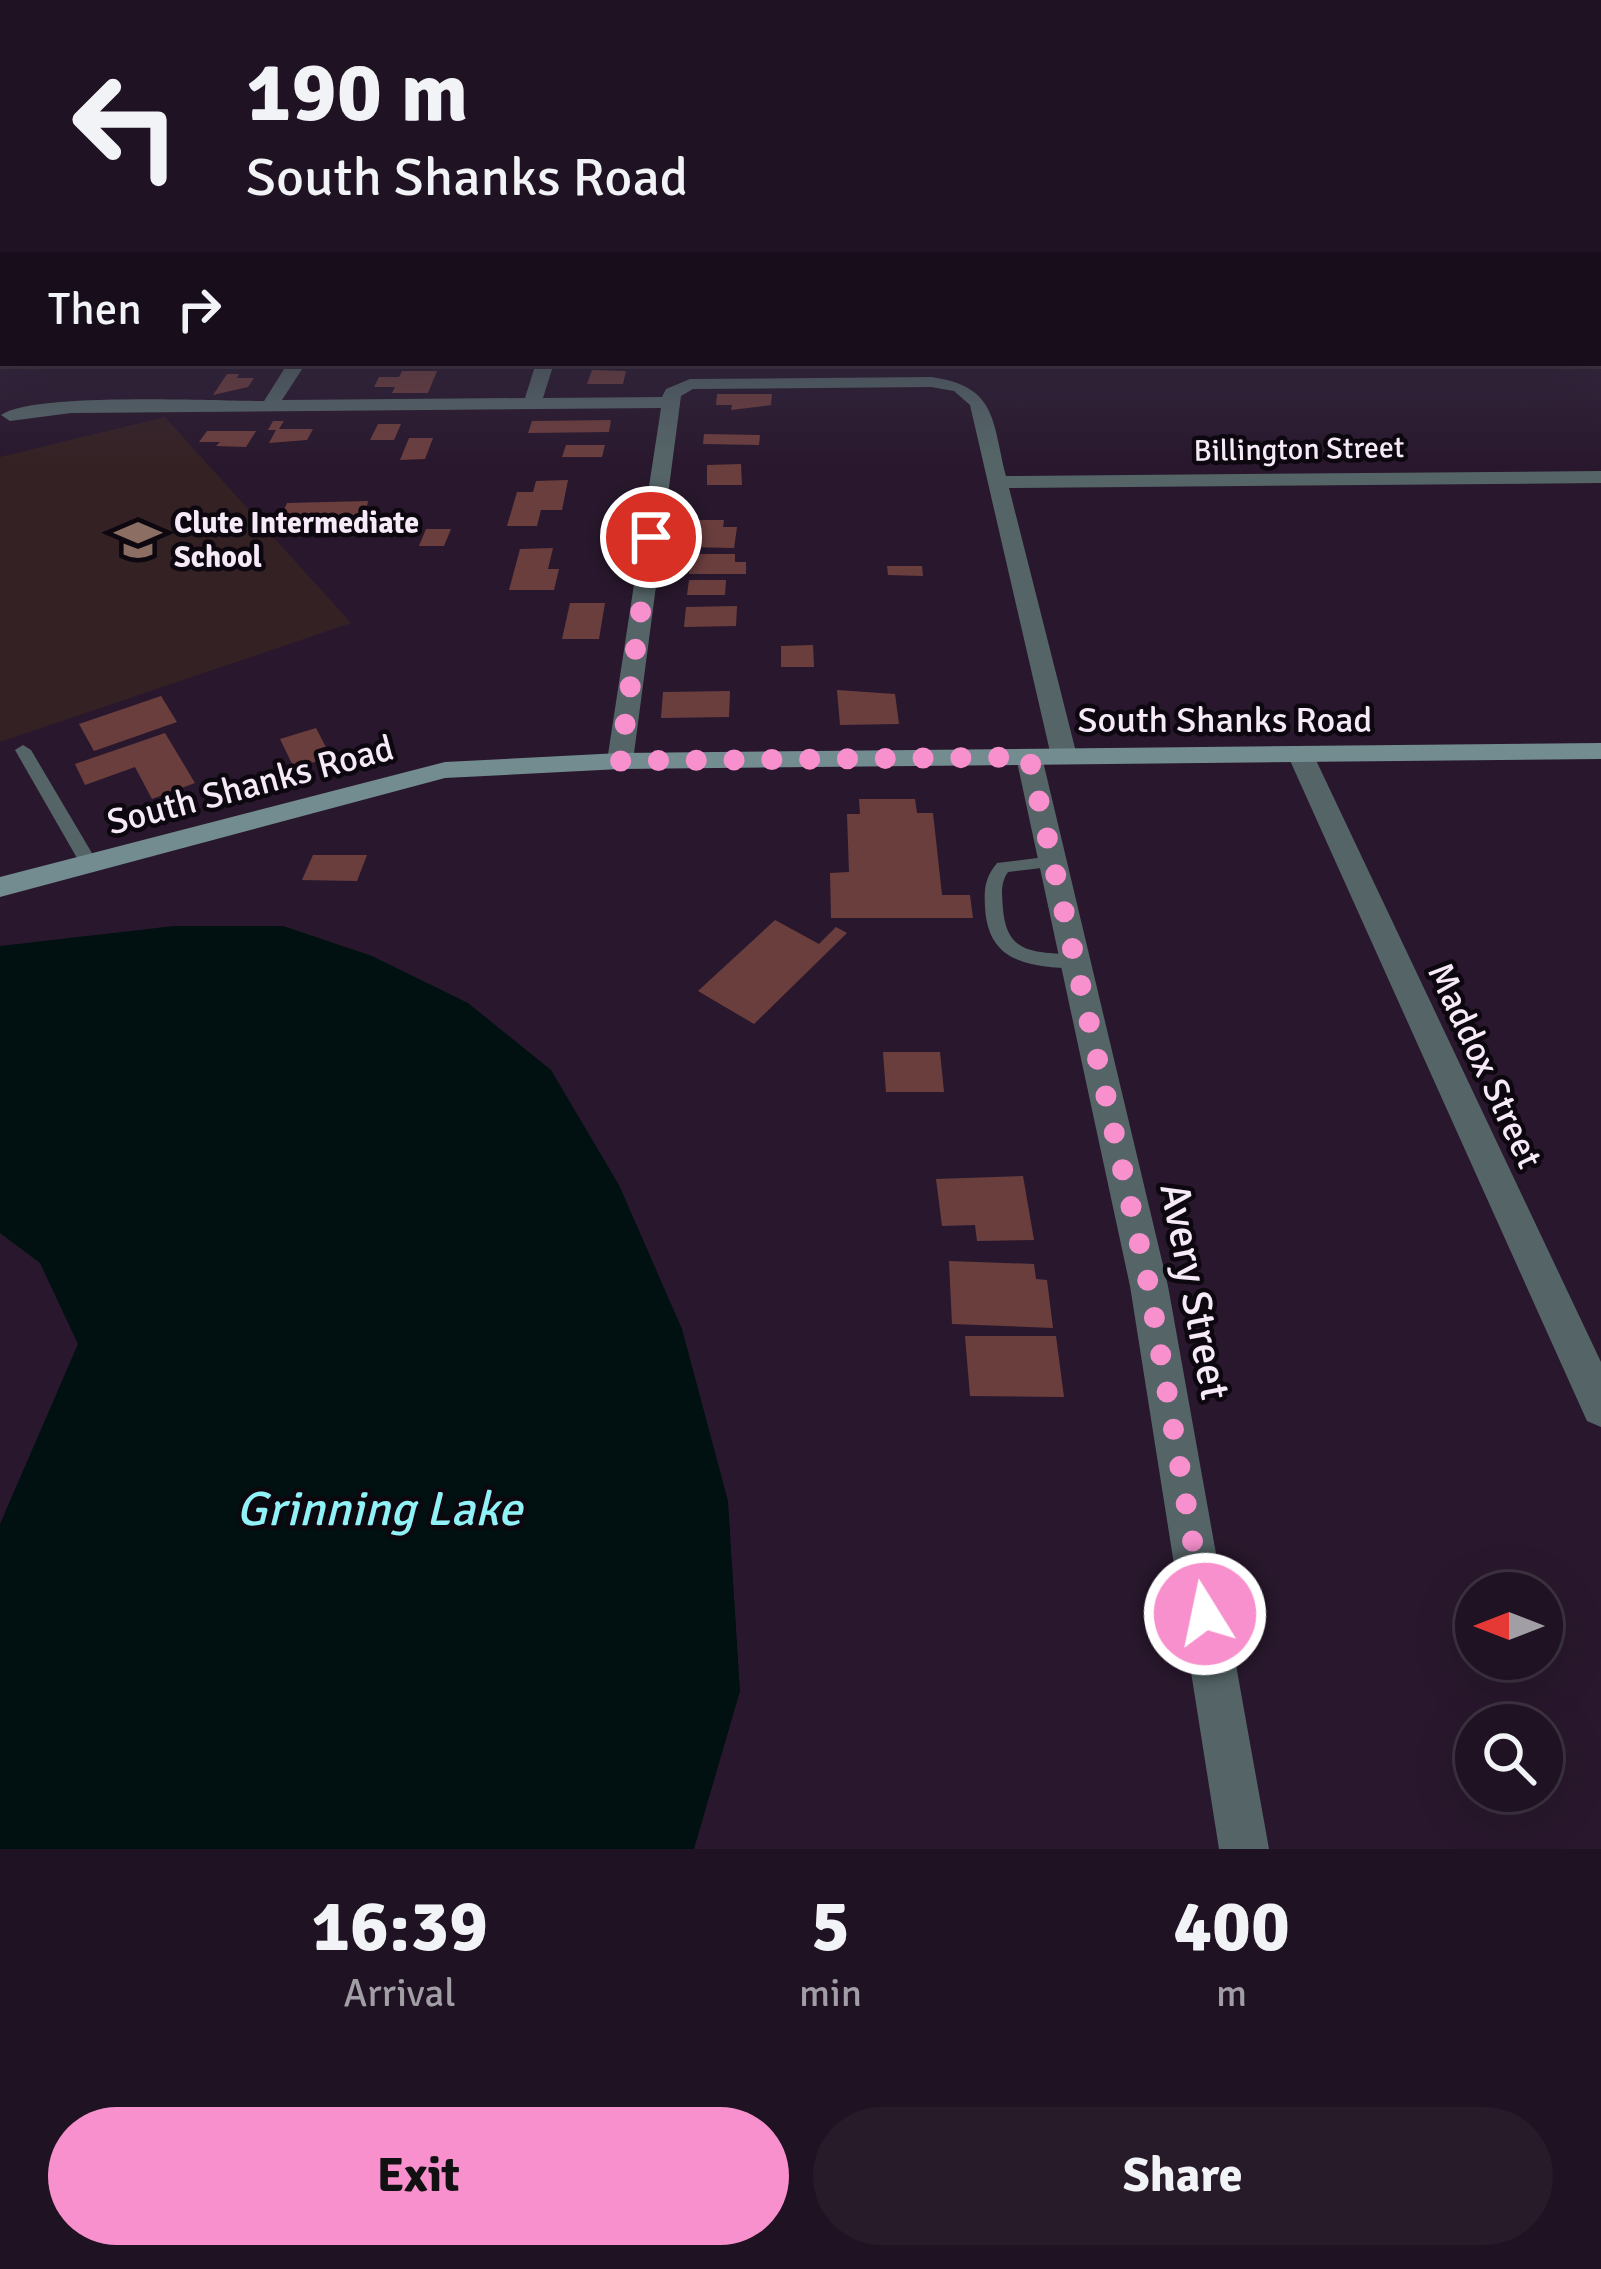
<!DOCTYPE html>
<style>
:root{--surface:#1f1222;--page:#271b2a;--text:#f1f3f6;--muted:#a19ea5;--line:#3c3240;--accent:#f790cd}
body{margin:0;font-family:Signika,sans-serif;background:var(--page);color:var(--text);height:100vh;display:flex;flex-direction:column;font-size:45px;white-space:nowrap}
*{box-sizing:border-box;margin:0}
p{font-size:39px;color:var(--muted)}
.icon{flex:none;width:66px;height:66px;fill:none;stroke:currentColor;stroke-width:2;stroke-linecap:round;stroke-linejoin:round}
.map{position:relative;height:1849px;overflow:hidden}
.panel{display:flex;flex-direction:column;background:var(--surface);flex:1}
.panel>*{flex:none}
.guide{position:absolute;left:0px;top:0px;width:1602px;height:366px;box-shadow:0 12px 48px #0002,0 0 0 3px var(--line);background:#1f1222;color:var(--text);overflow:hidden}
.needle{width:78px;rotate:270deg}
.tools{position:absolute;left:1455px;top:1572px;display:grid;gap:24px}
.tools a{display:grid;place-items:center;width:108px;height:108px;border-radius:50%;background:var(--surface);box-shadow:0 12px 48px #0002,0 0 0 3px var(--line);font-size:60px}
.pin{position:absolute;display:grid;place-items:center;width:102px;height:102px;color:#fff;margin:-51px;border:6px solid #fff;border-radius:50%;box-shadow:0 3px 12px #0007}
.me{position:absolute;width:132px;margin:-66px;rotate:350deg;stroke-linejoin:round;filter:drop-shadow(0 0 9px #0008)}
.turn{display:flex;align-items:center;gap:42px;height:252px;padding:0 48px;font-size:54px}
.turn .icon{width:156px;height:156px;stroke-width:2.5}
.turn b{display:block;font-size:84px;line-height:102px}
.then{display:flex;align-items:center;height:114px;padding:0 48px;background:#0003;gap:24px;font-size:45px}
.eta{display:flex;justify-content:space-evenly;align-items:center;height:204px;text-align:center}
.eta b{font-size:72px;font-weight:800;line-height:84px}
.cta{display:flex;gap:24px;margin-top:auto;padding:24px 48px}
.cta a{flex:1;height:138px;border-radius:72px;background:var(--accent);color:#111;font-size:48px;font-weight:800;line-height:138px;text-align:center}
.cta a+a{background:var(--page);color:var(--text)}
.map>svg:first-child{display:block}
.education{fill:#342124}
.water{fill:#011011}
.building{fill:#6b3e3e}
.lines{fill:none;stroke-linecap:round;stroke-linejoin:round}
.lane{fill:#556567;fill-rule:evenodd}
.street{fill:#556567;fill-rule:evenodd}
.secondary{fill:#738c90;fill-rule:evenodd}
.route{stroke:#f790cd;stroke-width:21;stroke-dasharray:0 37.8}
.labels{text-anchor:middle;stroke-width:9;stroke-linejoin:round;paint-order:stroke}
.far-street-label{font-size:30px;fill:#f6eaf8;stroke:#0d070f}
.far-poi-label{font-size:30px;font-weight:bold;fill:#f6eaf8;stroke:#0d070f;text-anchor:start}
.street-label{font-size:36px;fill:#f6eaf8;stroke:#0d070f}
.near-street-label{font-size:42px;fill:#f6eaf8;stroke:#0d070f}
.near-water-label{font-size:48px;font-style:italic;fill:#90f2f6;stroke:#0d070f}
</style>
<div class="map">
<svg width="1601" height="1849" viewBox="0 0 1601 1849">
<rect width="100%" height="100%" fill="#29182d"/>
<polygon class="education" points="165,417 351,623 0,742 0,457"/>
<polygon class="water" points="174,926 283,926 372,956 468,1003 551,1070 619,1185 682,1329 728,1501 740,1691 694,1849 0,1849 0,1524 78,1344 40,1263 0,1233 0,946"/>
<g class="building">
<polygon points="592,370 626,371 623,384 587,384"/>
<polygon points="402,371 437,371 428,393 392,393 395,387 374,387 379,377 399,377"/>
<polygon points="227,374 239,374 237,378 254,378 248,387 213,395"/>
<polygon points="717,394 772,394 771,405 731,410 732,405 716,405"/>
<polygon points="611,420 609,432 528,433 532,421"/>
<polygon points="273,421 284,421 279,429 313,429 307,440 269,443 276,430 268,430"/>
<polygon points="378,424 401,424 394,440 370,440"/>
<polygon points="207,431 256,431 246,447 216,446 220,442 199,442"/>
<polygon points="704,434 760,435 759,445 703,444"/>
<polygon points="409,438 433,438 425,459 400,460"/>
<polygon points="566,445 605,445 602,457 562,457"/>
<polygon points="741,464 742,485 707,485 707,465"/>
<polygon points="568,480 562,510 541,510 537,526 507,526 517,492 533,492 536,481"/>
<polygon points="368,501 364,523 277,525 287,503"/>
<polygon points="695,520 724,520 723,527 737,527 734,548 690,547"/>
<polygon points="426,529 451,529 444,546 419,546"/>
<polygon points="553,548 548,569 559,569 554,590 509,590 520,549"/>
<polygon points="691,554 735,554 735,562 746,562 746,574 689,574"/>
<polygon points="887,566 922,566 923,576 888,575"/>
<polygon points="689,580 726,580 725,595 687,595"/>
<polygon points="570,603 605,603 599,639 562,639"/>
<polygon points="737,606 736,626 684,627 686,607"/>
<polygon points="813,645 814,667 781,667 781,646"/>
<polygon points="837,690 895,694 899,724 840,725"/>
<polygon points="730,691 729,717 661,718 663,692"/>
<polygon points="161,696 177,722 94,751 79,724"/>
<polygon points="316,728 331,757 294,768 280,739"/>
<polygon points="165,733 195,783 152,799 135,767 85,785 75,764"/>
<polygon points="859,799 915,799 917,813 933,813 942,895 970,895 973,918 831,918 830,873 849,872 847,814 860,814"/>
<polygon points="313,855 367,855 357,881 302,880"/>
<polygon points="775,920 819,944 836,927 847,933 754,1024 698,991"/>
<polygon points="883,1052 940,1052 944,1092 886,1092"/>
<polygon points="1023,1176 1034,1240 977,1241 975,1225 942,1226 936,1179"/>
<polygon points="949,1261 1034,1264 1036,1279 1047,1280 1053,1328 952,1324"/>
<polygon points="965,1336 1056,1336 1064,1397 970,1396"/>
</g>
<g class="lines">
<g class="lane">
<rect x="0" y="232" width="3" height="6"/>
<polygon points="23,745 31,750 99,865 96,869 84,869 81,865 15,750"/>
<path d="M1053 856 1062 862 1059 866 1008 872C1000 883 1002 896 1003 909 1007 962 1045 949 1083 957L1085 962 1083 967 1076 969C1030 966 988 964 985 907 984 888 985 878 997 863Z"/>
</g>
<g class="street">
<path d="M288 363H306L282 400 525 398 536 363H554L543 398 662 397 666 389 690 379 931 377C997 386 992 420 1006 476L1601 471V483L1009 488 1077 756 1064 764 1051 756 970 405 954 391 931 387 693 389 681 396 633 761 620 769 607 761 661 408 71 413 10 421 1 415C34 392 214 401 264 401Z"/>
<polygon points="1301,748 1314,756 1601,1362 1601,1427 1587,1421 1288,756"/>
<polygon points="1029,749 1042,757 1168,1286 1269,1849 1219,1849 1130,1286 1016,757"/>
</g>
<polygon class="secondary" points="1601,743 1601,759 620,769 445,778 0,897 0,877 445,762 620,753"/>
</g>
<linearGradient id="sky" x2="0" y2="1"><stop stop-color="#170d19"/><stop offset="0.44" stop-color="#433d57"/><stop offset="1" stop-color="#433d57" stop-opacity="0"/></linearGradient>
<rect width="1601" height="462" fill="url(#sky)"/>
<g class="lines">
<polyline class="route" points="651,537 620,761 1029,757 1149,1286 1205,1614"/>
</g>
<defs>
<g id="school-bare" transform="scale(3.6)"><path d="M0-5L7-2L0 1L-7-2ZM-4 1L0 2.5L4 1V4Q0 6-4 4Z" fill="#8d6e63" stroke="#0d070f" stroke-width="2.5" paint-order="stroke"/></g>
</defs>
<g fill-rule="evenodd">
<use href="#school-bare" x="138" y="540"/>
</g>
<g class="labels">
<g class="far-street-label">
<text transform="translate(1299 449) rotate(-1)" y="10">Billington Street</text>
</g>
<g class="far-poi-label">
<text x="174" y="533">Clute Intermediate<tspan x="174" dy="34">School</tspan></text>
</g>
<g class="street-label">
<text x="1225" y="732">South Shanks Road</text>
<text transform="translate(250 784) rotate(-15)" y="13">South Shanks Road</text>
<text transform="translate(1486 1065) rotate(65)" y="13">Maddox Street</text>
</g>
<g class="near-street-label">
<text transform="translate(1196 1291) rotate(79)" y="15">Avery Street</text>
</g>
<g class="near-water-label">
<text x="379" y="1525">Grinning Lake</text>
</g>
</g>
</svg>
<div class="tools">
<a><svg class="needle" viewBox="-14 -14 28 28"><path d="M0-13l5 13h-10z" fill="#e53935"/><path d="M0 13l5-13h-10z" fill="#a19ea5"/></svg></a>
<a><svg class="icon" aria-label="search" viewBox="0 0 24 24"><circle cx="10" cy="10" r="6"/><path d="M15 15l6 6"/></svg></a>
</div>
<div class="pin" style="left:651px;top:537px;background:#d93025"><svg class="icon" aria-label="arrive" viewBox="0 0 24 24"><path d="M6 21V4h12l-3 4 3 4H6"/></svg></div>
<svg class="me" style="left:1205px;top:1614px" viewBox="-20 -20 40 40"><circle r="17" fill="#f790cd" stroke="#fff" stroke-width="3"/><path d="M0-11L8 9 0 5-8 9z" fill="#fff"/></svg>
<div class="guide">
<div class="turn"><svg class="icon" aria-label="left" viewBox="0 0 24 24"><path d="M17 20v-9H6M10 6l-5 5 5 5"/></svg><div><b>190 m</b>South Shanks Road</div></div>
<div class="then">Then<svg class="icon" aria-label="right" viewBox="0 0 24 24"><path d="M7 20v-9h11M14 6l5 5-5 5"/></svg></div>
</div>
</div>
<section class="panel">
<div class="eta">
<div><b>16:39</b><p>Arrival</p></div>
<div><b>5</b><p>min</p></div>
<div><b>400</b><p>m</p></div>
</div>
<div class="cta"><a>Exit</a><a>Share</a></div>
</section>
